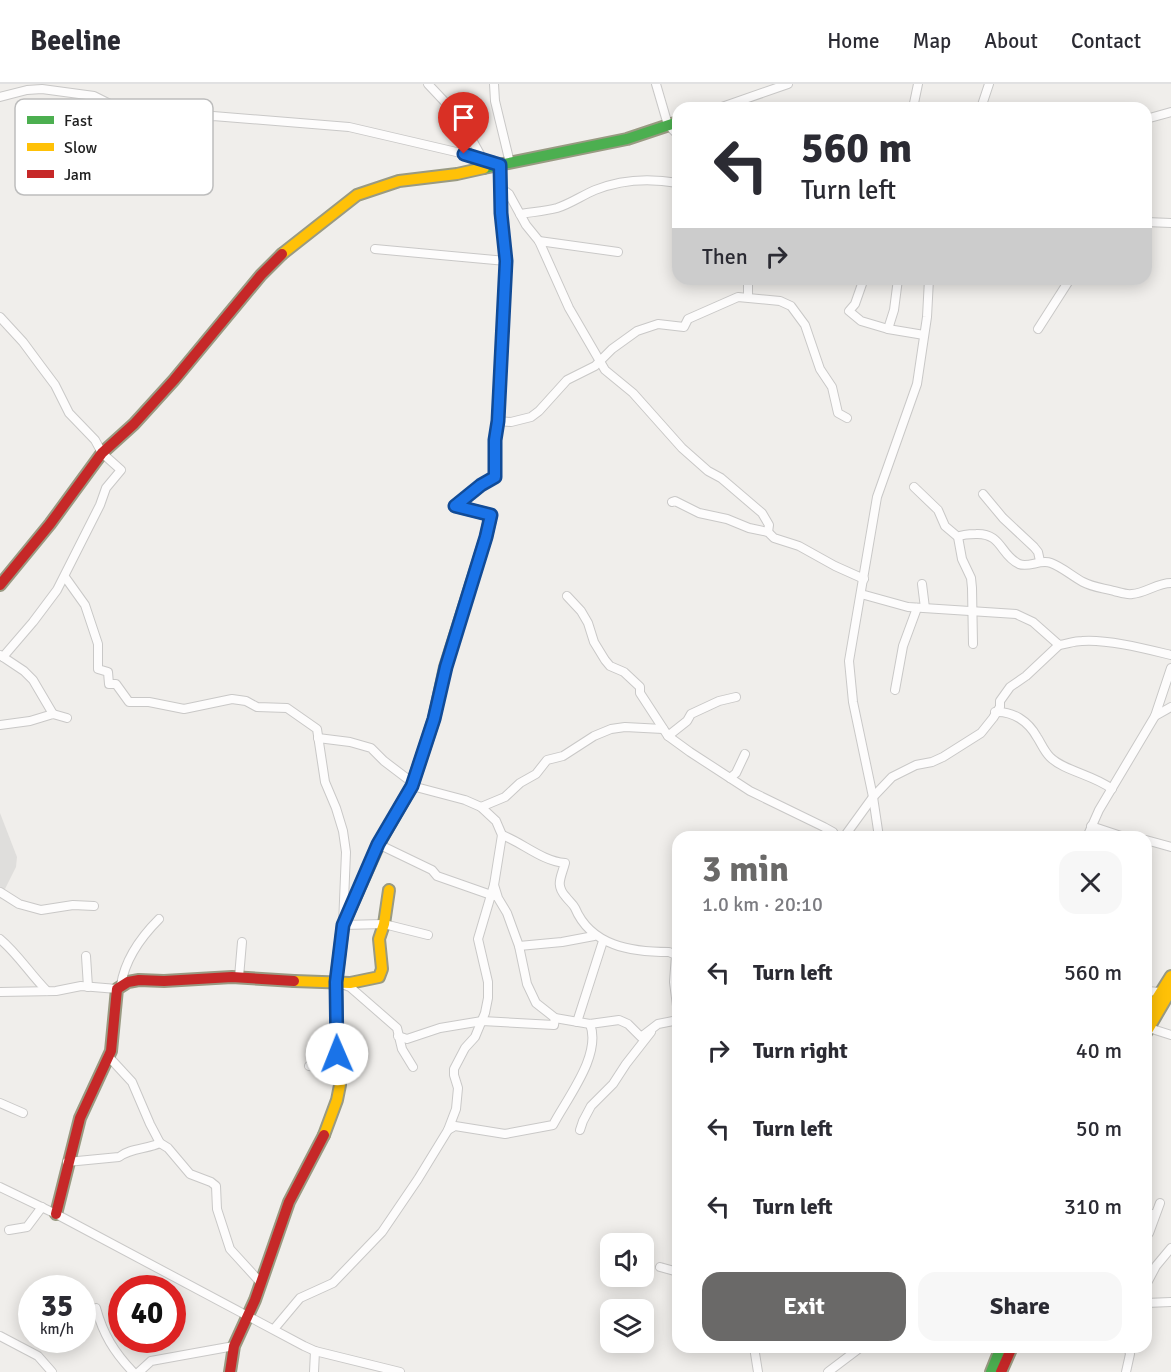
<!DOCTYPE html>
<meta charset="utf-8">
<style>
:root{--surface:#fff;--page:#f7f7f7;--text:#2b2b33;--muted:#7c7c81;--line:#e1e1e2;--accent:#6a6968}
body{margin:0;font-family:Signika,sans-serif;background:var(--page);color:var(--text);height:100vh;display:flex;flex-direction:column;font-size:22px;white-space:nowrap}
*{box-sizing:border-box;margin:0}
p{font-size:20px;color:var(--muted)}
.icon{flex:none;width:33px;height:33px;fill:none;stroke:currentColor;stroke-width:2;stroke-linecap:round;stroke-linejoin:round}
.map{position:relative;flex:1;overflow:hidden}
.sheet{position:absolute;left:672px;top:747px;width:480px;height:522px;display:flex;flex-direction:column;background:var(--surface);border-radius:18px;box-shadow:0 3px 15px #0003}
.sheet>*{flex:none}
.banner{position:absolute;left:672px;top:18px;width:480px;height:183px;border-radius:18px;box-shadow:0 3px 15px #0003;background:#fff;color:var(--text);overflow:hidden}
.buttons{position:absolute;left:600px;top:1149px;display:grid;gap:12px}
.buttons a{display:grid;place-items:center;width:54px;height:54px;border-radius:12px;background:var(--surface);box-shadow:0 3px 15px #0003;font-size:30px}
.speed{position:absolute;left:18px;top:1191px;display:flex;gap:12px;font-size:30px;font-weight:700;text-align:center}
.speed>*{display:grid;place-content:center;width:78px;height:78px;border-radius:50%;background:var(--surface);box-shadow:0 3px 15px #0003;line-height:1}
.speed small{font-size:15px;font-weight:400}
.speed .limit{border:9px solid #d22;background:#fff;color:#111}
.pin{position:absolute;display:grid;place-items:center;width:51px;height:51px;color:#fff;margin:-62px -26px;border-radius:50% 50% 50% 0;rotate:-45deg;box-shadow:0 0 6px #0007}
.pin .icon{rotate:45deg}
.me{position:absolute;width:66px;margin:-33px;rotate:359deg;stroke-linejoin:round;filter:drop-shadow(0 0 4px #0008)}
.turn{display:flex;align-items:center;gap:21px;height:126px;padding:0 30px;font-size:27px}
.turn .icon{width:78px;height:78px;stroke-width:2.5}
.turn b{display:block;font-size:42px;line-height:51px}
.then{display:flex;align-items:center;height:57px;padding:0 30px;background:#0003;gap:12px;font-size:22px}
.round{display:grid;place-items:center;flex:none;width:63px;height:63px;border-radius:18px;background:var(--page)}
.headline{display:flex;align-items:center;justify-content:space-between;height:102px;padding:0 30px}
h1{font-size:36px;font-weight:700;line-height:45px;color:var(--accent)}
.button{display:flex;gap:12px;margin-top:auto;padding:12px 30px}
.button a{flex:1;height:69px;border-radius:18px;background:var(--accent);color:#fff;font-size:24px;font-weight:700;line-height:69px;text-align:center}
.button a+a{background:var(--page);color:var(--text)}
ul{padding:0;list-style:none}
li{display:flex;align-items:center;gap:18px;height:78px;padding:0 30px}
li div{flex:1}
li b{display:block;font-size:22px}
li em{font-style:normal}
header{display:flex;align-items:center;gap:36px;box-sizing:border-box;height:84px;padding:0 30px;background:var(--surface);border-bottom:2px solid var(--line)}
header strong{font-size:28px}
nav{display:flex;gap:33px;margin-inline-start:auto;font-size:21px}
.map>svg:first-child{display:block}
.residential{fill:#dfdedc}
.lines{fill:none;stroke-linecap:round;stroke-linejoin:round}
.street-casing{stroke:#c9c8c7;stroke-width:10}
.fast-casing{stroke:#999a82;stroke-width:14}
.slow-casing{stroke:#999a82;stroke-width:14}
.jam-casing{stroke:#999a82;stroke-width:14}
.street{stroke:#fdfcfc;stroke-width:8}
.fast{stroke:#4caf50;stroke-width:10}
.slow{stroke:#ffc107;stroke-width:10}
.jam{stroke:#c62828;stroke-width:10}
.route-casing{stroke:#114b97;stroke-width:15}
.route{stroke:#1a73e8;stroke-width:10}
.key{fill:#fff;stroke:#bdbdbd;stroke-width:1.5}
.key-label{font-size:16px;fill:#222}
</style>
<header>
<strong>Beeline</strong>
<nav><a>Home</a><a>Map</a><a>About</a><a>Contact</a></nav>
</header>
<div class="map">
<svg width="1171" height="1288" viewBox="0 0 1171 1288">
<rect width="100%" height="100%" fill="#f0eeeb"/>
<polygon class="residential" points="0,729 17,773 16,783 0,815"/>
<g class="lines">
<g class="street-casing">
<g id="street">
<polyline points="428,0 460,34 482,74"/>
<polyline points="494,0 495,17 510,79"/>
<polyline points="656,0 668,41 678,51"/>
<polyline points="0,13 27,6 42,5 94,12 128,29 136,31 173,33 213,32 349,43 482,74 500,81 501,129 506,177 498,337 495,356 495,393 481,401 455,422"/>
<polyline points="719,24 788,0"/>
<polyline points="913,24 918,0"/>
<polyline points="981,24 989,0"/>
<polyline points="1146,35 1171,28"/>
<polyline points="501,104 509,110 526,141 539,157 569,224 605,286 633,309 682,364 708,387 721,394 762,429 769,441 768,448"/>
<path d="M520 130C532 128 546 127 557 124 570 120 583 111 595 106 622 95 650 94 678 99"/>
<polyline points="1146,138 1171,139"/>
<polyline points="539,157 618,168"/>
<polyline points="375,165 506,177"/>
<polyline points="862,200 855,220 849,227 861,237 888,245 924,251"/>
<polyline points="748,213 748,195"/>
<polyline points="0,233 23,258 40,281 55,301 69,329 95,356 102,369 121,386 106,404 100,421 57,506 33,538 3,573"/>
<polyline points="888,245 894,226 898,195"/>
<polyline points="1038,245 1070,195"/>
<polyline points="498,337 511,338 531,333 539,327 567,296 595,282 612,265 637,247 658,240 684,243 688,235 738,213 780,217 791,222 805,241 820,285 832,303 838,329 847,334"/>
<polyline points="914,403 938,426 945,442 958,453 962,475 971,494 972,504 973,560"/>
<polyline points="983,410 1003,434 1034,463 1038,468 1040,477"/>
<polyline points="672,418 675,417 699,429 727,435 749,444 768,448 774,454 799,462 835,482 864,495"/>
<path d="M958 453C963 450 969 450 976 450 1002 449 1000 471 1019 480 1029 484 1040 475 1051 479 1062 483 1072 492 1083 498 1092 503 1103 504 1114 507 1119 508 1126 511 1132 510 1146 509 1157 499 1171 499"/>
<polyline points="65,493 85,521 98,560 98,585 108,588 109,600 116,600 129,618 149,618 184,625 232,615 246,617 257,623 287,624 317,645 325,698 336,724 343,747 346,768 343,841 384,840 428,851"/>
<polyline points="922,500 925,524"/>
<path d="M861 510 908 523 1016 530 1033 538 1059 561C1067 560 1074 557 1082 557 1107 555 1146 565 1171 571"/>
<polyline points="567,512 581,527 588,539 594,558 605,576 610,582 624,588 640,603 640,609 668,652 690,668 750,707 824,743 833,748 836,753"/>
<polyline points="0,571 24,587 33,596 53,630"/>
<polyline points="895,606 903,562 917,524"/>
<path d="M995 628C1013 627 1028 637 1037 653 1041 659 1044 667 1050 673 1064 687 1094 691 1112 705"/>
<polyline points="1155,632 1171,623"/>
<polyline points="0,641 30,637 53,630 67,634"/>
<polyline points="668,652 687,637 691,630 719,617 736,613"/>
<polyline points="318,654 350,658 371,664 384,677 409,696 412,702 465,716 481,723 496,737 502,751 494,801 498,814 507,829 519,862 527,900 536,919 555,934 590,940 619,936 628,940 641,953 658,940 678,936"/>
<polyline points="730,694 736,689 745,670"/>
<polyline points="481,723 505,713 520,699 536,690 547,676 563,672 594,652 611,645 625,643 663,645"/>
<polyline points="1091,742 1124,753"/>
<path d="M502 751C523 759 542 777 565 779 561 794 555 801 566 813 569 817 573 820 575 824 591 862 631 868 669 868L676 871 674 898 678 930"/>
<polyline points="844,753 873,713 892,693 916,681 932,678 943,673 981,649 993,634 1000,623 1000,617 1010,603 1026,592 1059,561"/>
<polyline points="879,753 873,713 853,618 849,577 877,413 917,300 927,233 929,195"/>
<polyline points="1087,753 1099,726 1155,632 1171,584"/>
<polyline points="1146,756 1171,763"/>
<polyline points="378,760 432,786 437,792 494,812"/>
<polyline points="0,808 19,820 41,826 73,821 94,822"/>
<path d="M0 855C18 870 30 890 47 907"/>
<polyline points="519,862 562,858 594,852"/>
<polyline points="86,872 88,903"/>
<polyline points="239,893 242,858"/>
<path d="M121 901C125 876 141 853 159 835"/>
<polyline points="343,901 350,903 397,944 402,965 413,983"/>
<polyline points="1146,907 1161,908"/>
<polyline points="0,908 56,907 81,902 117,905"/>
<polyline points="577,938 603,857"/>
<polyline points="1149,944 1171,951"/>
<polyline points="398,952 407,955 440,944 482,937 554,941 555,934"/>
<polyline points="108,972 132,998 150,1040 160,1059 168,1064 190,1090 211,1098 216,1102 217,1125 230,1165 261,1199"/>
<polyline points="309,982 340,986"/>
<polyline points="0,1019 23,1029"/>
<path d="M448 1046 455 1042 505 1050 553 1041C567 1014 602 971 590 940"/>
<polyline points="580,1046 583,1037 591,1022 613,1000 626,980 651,948"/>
<path d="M67 1078 119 1073C130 1064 148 1065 160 1059"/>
<polyline points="0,1103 56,1130 304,1262 315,1267 400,1288"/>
<polyline points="1146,1128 1155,1131"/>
<polyline points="9,1146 27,1143 42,1123"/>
<polyline points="1149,1149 1160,1119"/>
<polyline points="660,1183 678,1188"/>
<polyline points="1146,1201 1156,1182 1171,1164"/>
<polyline points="1146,1219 1171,1218"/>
<path d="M96 1224C103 1250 114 1268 133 1288"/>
<polyline points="274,1245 300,1214 333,1199 382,1148 418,1095 448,1046 456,1025 458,1004 454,991 454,985 465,964 475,953 485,929 488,914 488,898 478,855 494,801"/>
<polyline points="0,1252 38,1272 52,1288"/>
<polyline points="754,1263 758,1288"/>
<polyline points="139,1288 151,1277 234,1262"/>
<polyline points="314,1288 315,1267"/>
<polyline points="828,1288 861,1263"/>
<polyline points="1126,1288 1130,1270 1128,1263"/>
</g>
</g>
<g class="fast-casing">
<g id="fast">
<polyline points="484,84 627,55 678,38"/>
<polyline points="991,1288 1001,1263"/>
</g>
</g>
<g class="slow-casing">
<g id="slow">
<polyline points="282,170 357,111 399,97 457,90 484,84"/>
<polyline points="294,897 350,899 379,893 382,885 379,855 384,840 389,806"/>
<polyline points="1146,932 1171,892"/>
<polyline points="1146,949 1171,906"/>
<polyline points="324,1051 337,1016 340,1001 337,970 336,898 343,841 381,756"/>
</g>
</g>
<g class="jam-casing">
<g id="jam">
<polyline points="0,501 50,440 102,369 134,340 174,296 261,191 282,170"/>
<polyline points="381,756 412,702 434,635 445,583 486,453 491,431 455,422"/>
<polyline points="56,1130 80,1034 111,967 117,905 128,898 139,896 164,897 232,893 294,897"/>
<polyline points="230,1288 234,1262 255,1216 289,1118 324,1051"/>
<polyline points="1001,1288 1012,1263"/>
</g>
</g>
<use href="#street" class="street"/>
<use href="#fast" class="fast"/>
<use href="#slow" class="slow"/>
<use href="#jam" class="jam"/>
</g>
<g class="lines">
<g class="route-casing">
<polyline id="route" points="337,970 336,898 343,841 378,760 412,702 434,635 446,583 486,453 491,431 455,422 481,401 495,393 495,356 498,337 506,177 501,129 500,81 464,70"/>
</g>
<use href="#route" class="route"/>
</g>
<rect x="15" y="15" width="198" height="96" rx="9" class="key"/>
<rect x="27" y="32" width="27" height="8" fill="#4caf50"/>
<rect x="27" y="59" width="27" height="8" fill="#ffc107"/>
<rect x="27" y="86" width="27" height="8" fill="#c62828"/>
<g class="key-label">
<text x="64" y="42">Fast</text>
<text x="64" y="69">Slow</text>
<text x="64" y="96">Jam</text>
</g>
</svg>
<div class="buttons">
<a><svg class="icon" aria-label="sound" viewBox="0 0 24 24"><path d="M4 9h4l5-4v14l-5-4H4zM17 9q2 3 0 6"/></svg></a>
<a><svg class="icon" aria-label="layers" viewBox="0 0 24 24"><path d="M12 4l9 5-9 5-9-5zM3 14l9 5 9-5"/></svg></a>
</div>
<div class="speed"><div>35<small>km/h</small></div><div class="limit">40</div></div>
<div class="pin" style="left:464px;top:70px;background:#d93025"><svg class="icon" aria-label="arrive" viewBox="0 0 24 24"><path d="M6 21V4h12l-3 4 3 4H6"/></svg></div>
<svg class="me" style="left:337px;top:970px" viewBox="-20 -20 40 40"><circle r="19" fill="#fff"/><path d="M0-13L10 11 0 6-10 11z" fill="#1a73e8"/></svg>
<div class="banner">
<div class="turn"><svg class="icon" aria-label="left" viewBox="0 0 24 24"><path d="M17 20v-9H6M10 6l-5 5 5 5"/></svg><div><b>560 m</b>Turn left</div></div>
<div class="then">Then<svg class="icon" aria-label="right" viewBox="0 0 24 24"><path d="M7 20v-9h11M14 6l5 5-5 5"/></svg></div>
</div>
<section class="sheet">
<div class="headline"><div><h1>3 min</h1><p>1.0 km · 20:10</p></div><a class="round"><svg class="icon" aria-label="close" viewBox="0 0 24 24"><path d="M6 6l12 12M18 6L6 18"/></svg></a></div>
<ul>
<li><svg class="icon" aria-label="left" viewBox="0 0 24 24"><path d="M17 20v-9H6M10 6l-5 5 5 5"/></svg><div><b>Turn left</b></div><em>560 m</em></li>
<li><svg class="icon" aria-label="right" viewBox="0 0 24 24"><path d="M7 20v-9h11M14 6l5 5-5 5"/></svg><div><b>Turn right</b></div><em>40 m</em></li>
<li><svg class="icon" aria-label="left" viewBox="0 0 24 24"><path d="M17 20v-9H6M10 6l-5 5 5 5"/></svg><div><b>Turn left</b></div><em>50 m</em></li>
<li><svg class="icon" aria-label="left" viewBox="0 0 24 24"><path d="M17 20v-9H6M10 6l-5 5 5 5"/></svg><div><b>Turn left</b></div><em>310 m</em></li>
</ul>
<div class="button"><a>Exit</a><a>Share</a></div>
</section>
</div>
